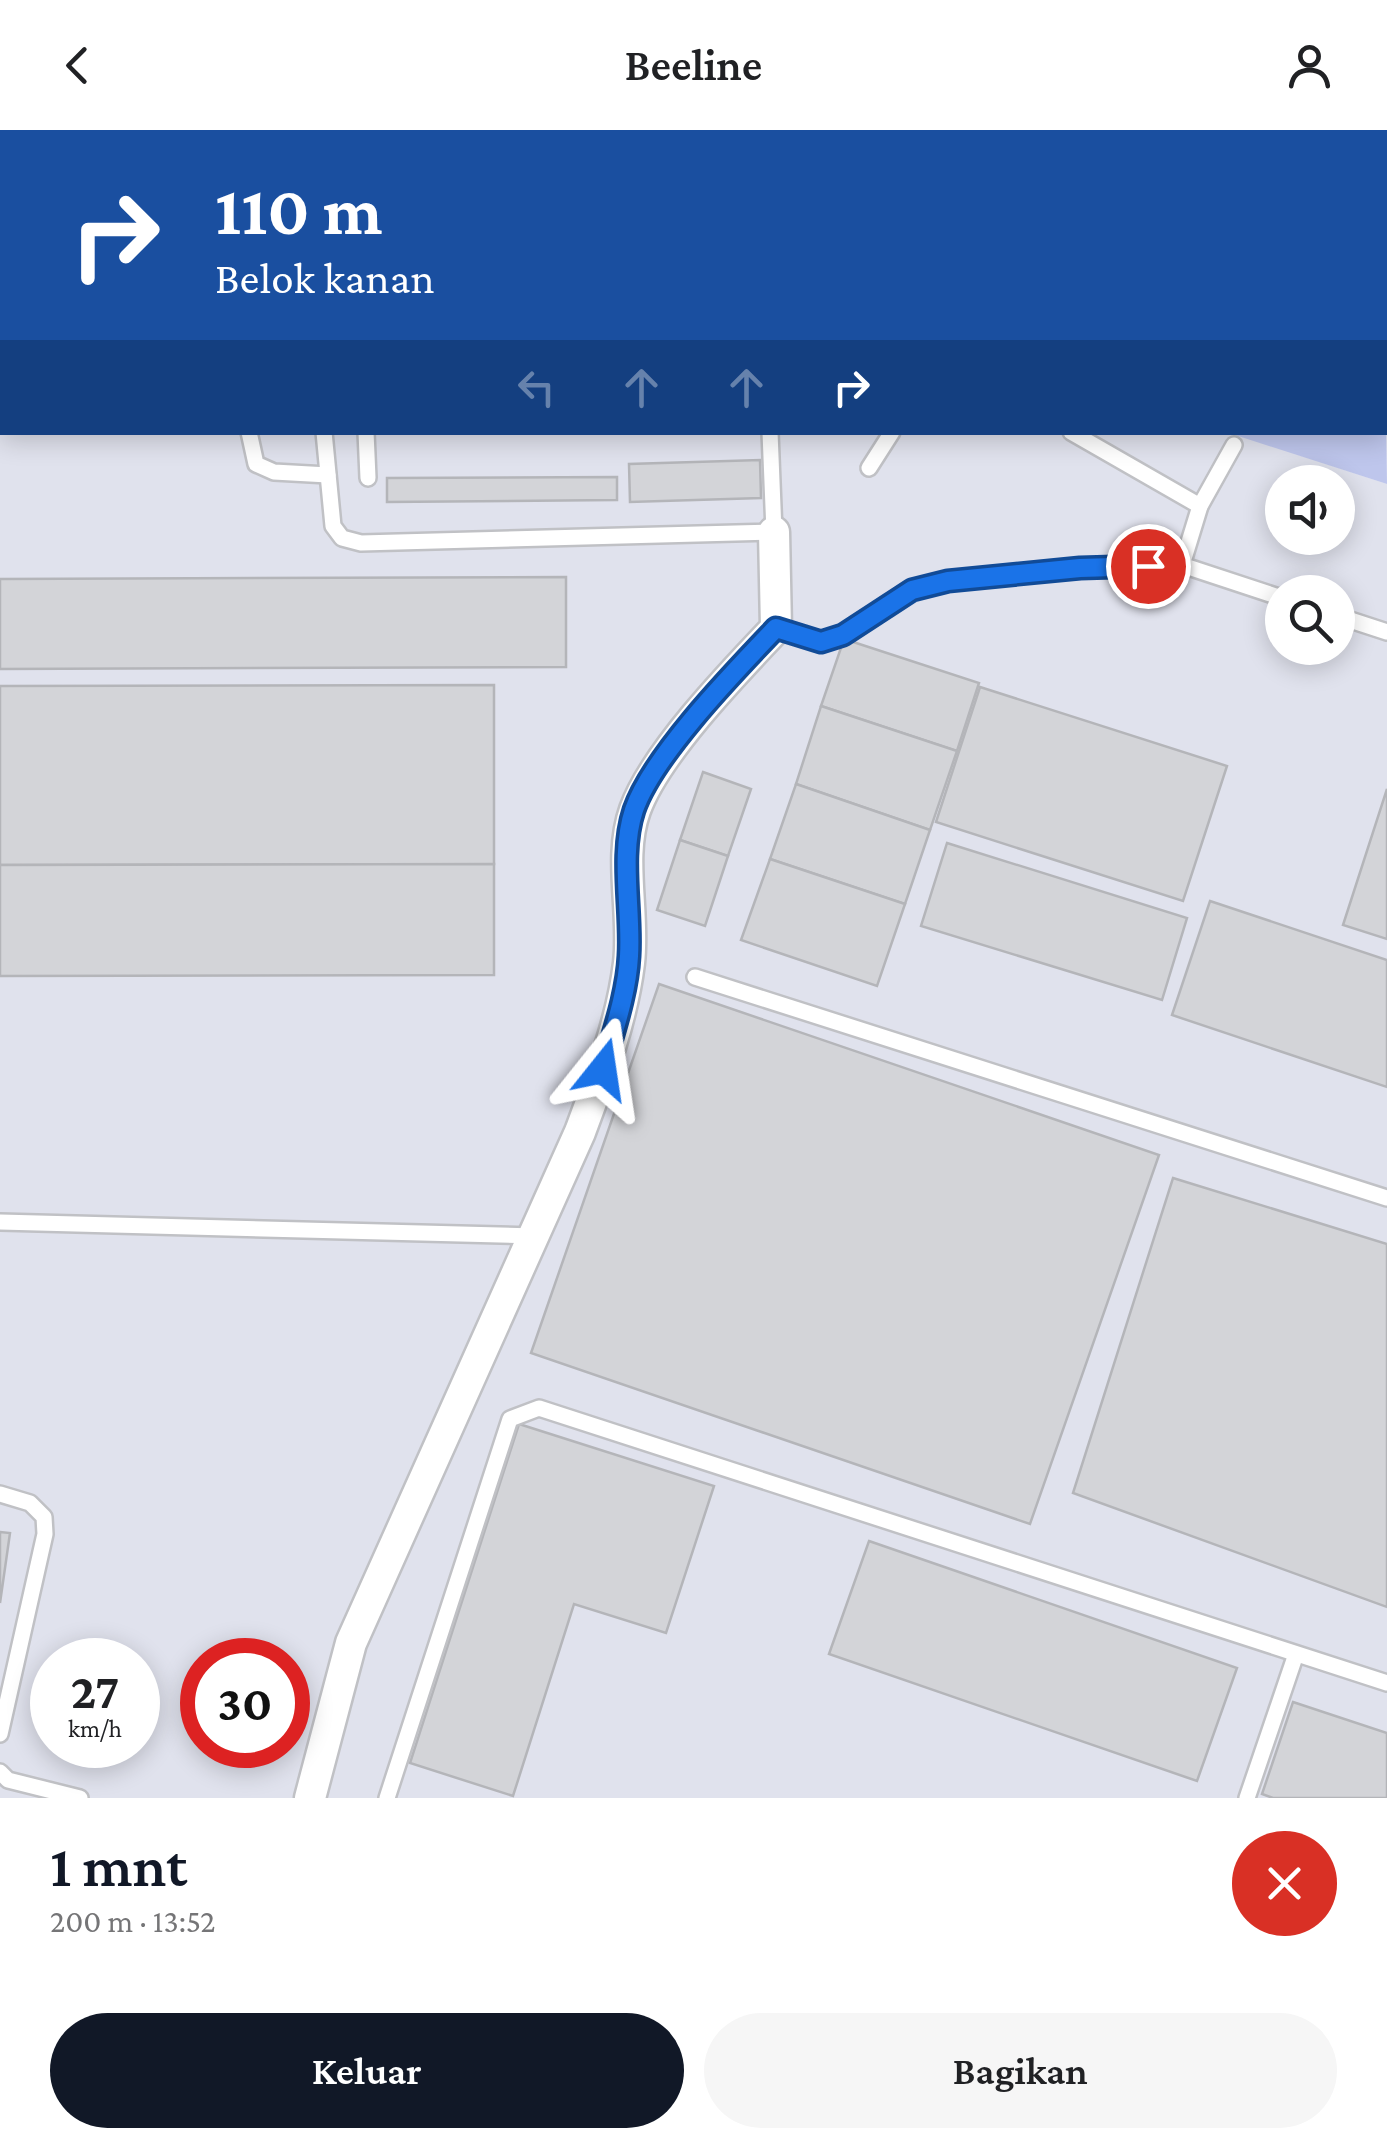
<!DOCTYPE html>
<html lang="id">
<meta charset="utf-8">
<style>
:root{--surface:#fff;--page:#f6f6f6;--text:#202124;--muted:#757577;--accent:#111827}
body{margin:0;font-family:"Crimson Pro",serif;background:var(--page);color:var(--text);height:100vh;display:flex;flex-direction:column;font-size:38px;white-space:nowrap}
*{box-sizing:border-box;margin:0}
p{font-size:32px;color:var(--muted)}
.icon{flex:none;width:55px;height:55px;fill:none;stroke:currentColor;stroke-width:2;stroke-linecap:round;stroke-linejoin:round}
.map{position:relative;height:1668px;overflow:hidden}
.details{display:flex;flex-direction:column;background:var(--surface);flex:1}
.details>*{flex:none}
.hud{position:absolute;left:0px;top:0px;width:1388px;height:305px;box-shadow:0 5px 25px #0003;background:#1a4fa0;color:#fff;overflow:hidden}
.tools{position:absolute;left:1265px;top:335px;display:grid;gap:20px}
.tools a{display:grid;place-items:center;width:90px;height:90px;border-radius:50%;background:var(--surface);box-shadow:0 5px 25px #0003;font-size:50px}
.speed{position:absolute;left:30px;top:1508px;display:flex;gap:20px;font-size:50px;font-weight:700;text-align:center}
.speed>*{display:grid;place-content:center;width:130px;height:130px;border-radius:50%;background:var(--surface);box-shadow:0 5px 25px #0003;line-height:1}
.speed small{font-size:25px;font-weight:400}
.speed .limit{border:15px solid #d22;background:#fff;color:#111}
.pin{position:absolute;display:grid;place-items:center;width:85px;height:85px;color:#fff;margin:-42px;border:5px solid #fff;border-radius:50%;box-shadow:0 2px 10px #0007}
.me{position:absolute;width:110px;margin:-55px;rotate:15deg;stroke-linejoin:round;filter:drop-shadow(0 0 8px #0008)}
.turn{display:flex;align-items:center;gap:35px;height:210px;padding:0 50px;font-size:45px}
.turn .icon{width:130px;height:130px;stroke-width:2.5}
.turn b{display:block;font-size:70px;line-height:85px}
.lanes{display:flex;align-items:center;height:95px;padding:0 50px;background:#0003;justify-content:center;gap:50px;direction:ltr}
.lanes .off{opacity:.35}
.round{display:grid;place-items:center;flex:none;width:105px;height:105px;border-radius:52px;background:var(--page)}
.head{display:flex;align-items:center;justify-content:space-between;height:170px;padding:0 50px}
h1{font-size:60px;font-weight:600;line-height:75px;color:var(--accent)}
.cta{display:flex;gap:20px;margin-top:auto;padding:20px 50px}
.cta a{flex:1;height:115px;border-radius:60px;background:var(--accent);color:#fff;font-size:40px;font-weight:600;line-height:115px;text-align:center}
.cta a+a{background:var(--page);color:var(--text)}
header{display:flex;justify-content:space-between;align-items:center;height:130px;padding:0 50px;background:var(--surface);font-size:45px;font-weight:600}
.map>svg:first-child{display:block}
.built{fill:#e0e2ed;fill-rule:evenodd}
.green{fill:#bec6ec}
.lines{fill:none;stroke-linecap:round;stroke-linejoin:round}
.stream{stroke:#767da3;stroke-width:9}
.building{fill:#d3d4d8;stroke:#b4b5b9;stroke-width:2.5}
.service-casing{stroke:#c0c1c5;stroke-width:20}
.minor-casing{stroke:#c0c1c5;stroke-width:35}
.motorway-casing{stroke:#c0c1c5;stroke-width:60}
.service{stroke:#fff;stroke-width:15}
.minor{stroke:#fff;stroke-width:30}
.motorway{stroke:#fff;stroke-width:55}
.route-casing{stroke:#114b97;stroke-width:25}
.route{stroke:#1a73e8;stroke-width:18}
</style>
<header><svg class="icon" aria-label="back" viewBox="0 0 24 24"><path d="M15 5l-7 7 7 7"/></svg>Beeline<svg class="icon" aria-label="person" viewBox="0 0 24 24"><circle cx="12" cy="8" r="4"/><path d="M4 21q1-7 8-7t8 7"/></svg></header>
<div class="map">
<svg width="1387" height="1668" viewBox="0 0 1387 1668">
<rect width="100%" height="100%" fill="#efeff3"/>
<path class="built" d="M0 0 717 2H2V302H1229L1387 354V1668H0ZM1282 352H1338V408H1282ZM1282 462H1338V518H1282ZM52 1530H138V1615H52ZM202 1530H288V1615H202Z"/>
<polygon class="green" points="1385,197 1387,354 1229,303 1385,302"/>
<g class="lines">
<g class="stream">
<polyline points="1098,2 1099,0"/>
<polyline points="1385,285 1387,286"/>
</g>
</g>
<g class="building">
<polygon points="0,0 37,2 2,2 2,113"/>
<polygon points="65,0 193,0 193,2"/>
<polygon points="760,330 761,368 630,372 629,334"/>
<polygon points="617,347 617,370 387,372 387,348"/>
<polygon points="566,447 566,537 0,539 0,449"/>
<polygon points="844,509 979,553 957,621 821,576"/>
<polygon points="494,555 494,734 0,735 0,556"/>
<polygon points="980,557 1227,636 1183,771 936,692"/>
<polygon points="821,576 957,621 930,700 796,654"/>
<polygon points="703,642 751,659 728,726 680,710"/>
<polygon points="796,654 930,700 905,774 770,729"/>
<polygon points="1387,659 1387,809 1343,795"/>
<polygon points="680,710 728,726 705,796 657,780"/>
<polygon points="947,713 1187,788 1162,870 921,796"/>
<polygon points="770,729 905,774 877,856 741,810"/>
<polygon points="494,734 494,845 0,846 0,735"/>
<polygon points="1210,771 1387,830 1387,957 1172,885"/>
<polygon points="659,854 1159,1025 1030,1394 531,1223"/>
<polygon points="1173,1048 1387,1114 1387,1477 1073,1363"/>
<polygon points="519,1294 714,1356 666,1503 574,1474 513,1666 410,1633"/>
<polygon points="0,1402 10,1403 0,1473"/>
<polygon points="869,1411 1237,1538 1197,1651 829,1524"/>
<polygon points="1293,1572 1387,1603 1387,1668 1273,1668 1262,1664"/>
</g>
<g class="lines">
<g class="service-casing">
<g id="service">
<polyline points="302,0 302,2"/>
<polyline points="356,0 356,2"/>
<polyline points="675,0 678,2"/>
<polyline points="0,157 2,157"/>
<polyline points="249,302 256,334 274,342 328,345"/>
<polyline points="324,302 333,396 342,408 361,413 774,402 770,302"/>
<polyline points="366,302 368,348"/>
<polyline points="1071,302 1200,376"/>
<polyline points="869,338 892,302"/>
<polyline points="1182,435 1200,376 1234,315"/>
<polyline points="1338,486 1387,502"/>
<polyline points="776,498 821,512 843,505 912,460 949,451 1080,437 1182,435 1282,468"/>
<polyline points="695,847 1387,1068"/>
<polyline points="0,1092 534,1106"/>
<polyline points="0,1364 30,1373 44,1387 45,1404 0,1604"/>
<polyline points="0,1642 8,1650 80,1668"/>
<polyline points="387,1668 510,1289 539,1278 1387,1553"/>
<polyline points="1247,1668 1296,1524"/>
</g>
</g>
<g class="minor-casing">
<path id="minor" d="M310 1668 351 1513 580 1002C600 948 622 891 629 833 635 783 618 727 635 680 655 624 734 542 776 498L774 402"/>
</g>
<g class="motorway-casing">
<g id="motorway">
<polyline points="1056,0 1064,2"/>
<polyline points="1136,0 1143,2"/>
<polyline points="1216,0 1222,2"/>
<polyline points="1385,85 1387,86"/>
</g>
</g>
<use href="#service" class="service"/>
<use href="#minor" class="minor"/>
<use href="#motorway" class="motorway"/>
</g>
<g class="lines">
<g class="route-casing">
<path id="route" d="M603 939C613 903 627 864 629 826 632 780 619 725 634 680 653 625 735 541 776 498L821 512 843 505 912 460 948 451 1080 438 1148 436"/>
</g>
<use href="#route" class="route"/>
</g>
</svg>
<div class="tools">
<a><svg class="icon" aria-label="sound" viewBox="0 0 24 24"><path d="M4 9h4l5-4v14l-5-4H4zM17 9q2 3 0 6"/></svg></a>
<a><svg class="icon" aria-label="search" viewBox="0 0 24 24"><circle cx="10" cy="10" r="6"/><path d="M15 15l6 6"/></svg></a>
</div>
<div class="speed"><div>27<small>km/h</small></div><div class="limit">30</div></div>
<div class="pin" style="left:1148px;top:436px;background:#d93025"><svg class="icon" aria-label="arrive" viewBox="0 0 24 24"><path d="M6 21V4h12l-3 4 3 4H6"/></svg></div>
<svg class="me" style="left:603px;top:939px" viewBox="-20 -20 40 40"><path d="M0-17L14 15 0 8-14 15z" fill="#1a73e8" stroke="#fff" stroke-width="4"/></svg>
<div class="hud">
<div class="turn"><svg class="icon" aria-label="right" viewBox="0 0 24 24"><path d="M7 20v-9h11M14 6l5 5-5 5"/></svg><div><b>110 m</b>Belok kanan</div></div>
<div class="lanes"><svg class="icon off" aria-label="left" viewBox="0 0 24 24"><path d="M17 20v-9H6M10 6l-5 5 5 5"/></svg><svg class="icon off" aria-label="ahead" viewBox="0 0 24 24"><path d="M12 20V5M6 11l6-6 6 6"/></svg><svg class="icon off" aria-label="ahead" viewBox="0 0 24 24"><path d="M12 20V5M6 11l6-6 6 6"/></svg><svg class="icon" aria-label="right" viewBox="0 0 24 24"><path d="M7 20v-9h11M14 6l5 5-5 5"/></svg></div>
</div>
</div>
<section class="details">
<div class="head"><div><h1>1 mnt</h1><p>200 m · 13:52</p></div><a class="round" style="background:#d93025;color:#fff"><svg class="icon" aria-label="close" viewBox="0 0 24 24"><path d="M6 6l12 12M18 6L6 18"/></svg></a></div>
<div class="cta"><a>Keluar</a><a>Bagikan</a></div>
</section>
